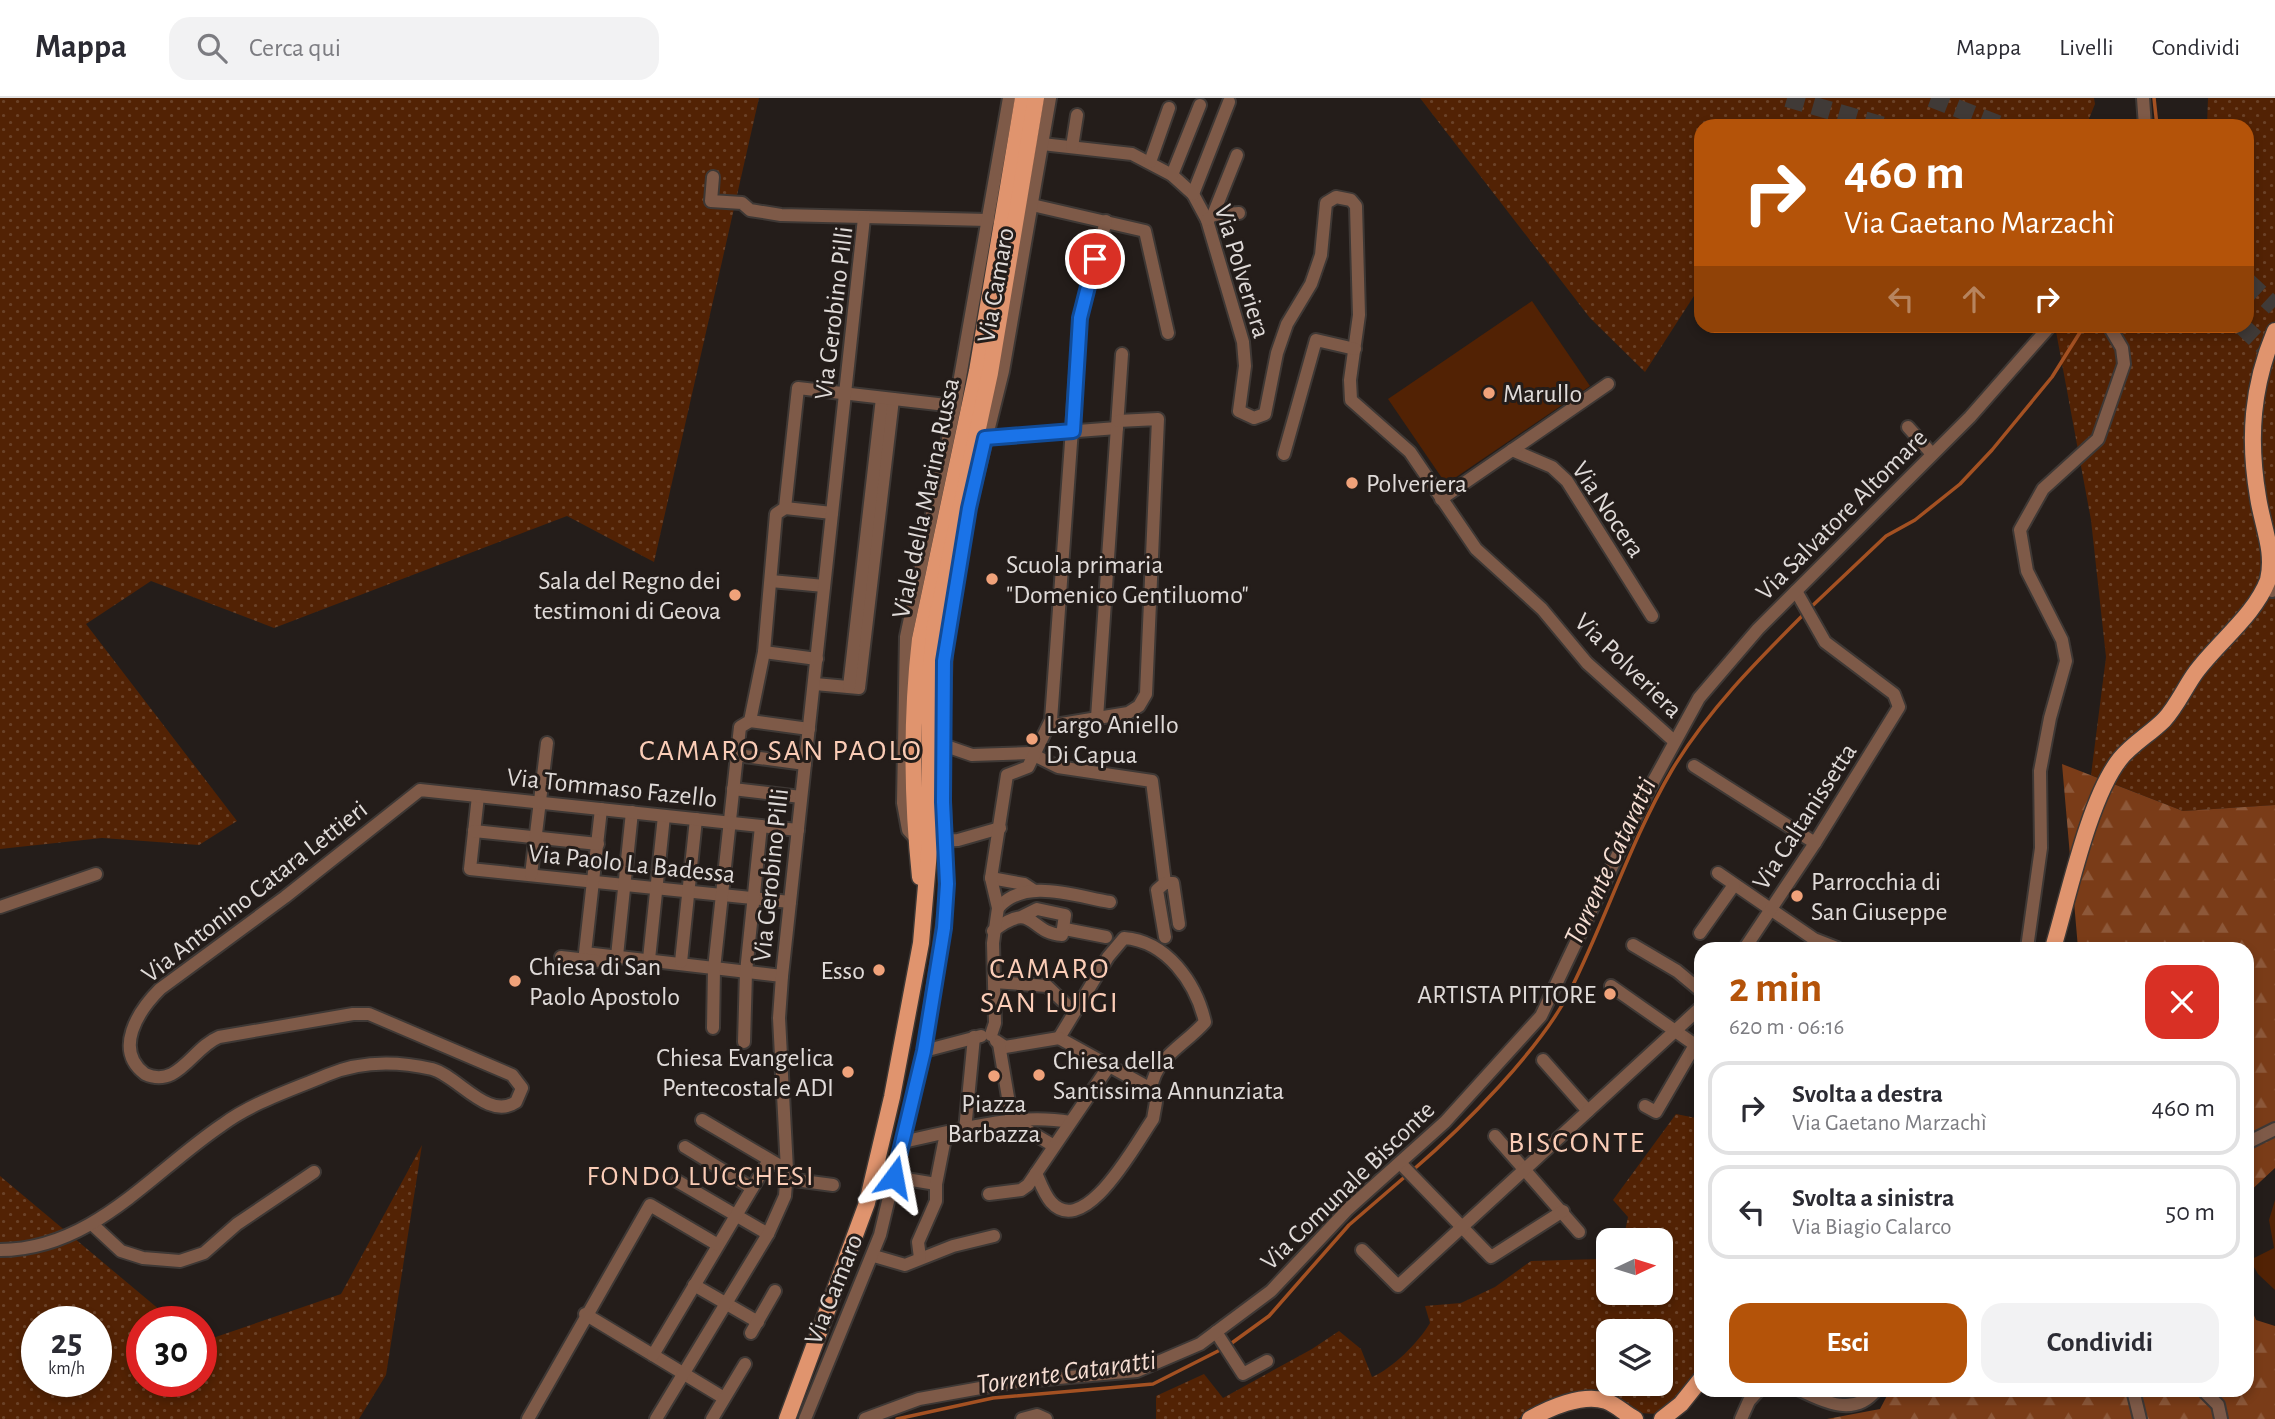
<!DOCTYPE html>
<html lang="it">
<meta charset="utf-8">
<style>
:root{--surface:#fff;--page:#f2f2f3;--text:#2b2b33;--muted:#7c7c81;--line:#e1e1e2;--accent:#b45309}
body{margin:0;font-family:"Alegreya Sans",sans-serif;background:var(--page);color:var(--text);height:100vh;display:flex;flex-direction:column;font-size:26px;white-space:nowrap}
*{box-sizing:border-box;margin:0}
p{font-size:23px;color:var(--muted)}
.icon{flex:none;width:38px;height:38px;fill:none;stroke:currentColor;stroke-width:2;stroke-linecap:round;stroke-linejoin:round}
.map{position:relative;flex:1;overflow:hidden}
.sheet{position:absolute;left:1694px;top:844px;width:560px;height:455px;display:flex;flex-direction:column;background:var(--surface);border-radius:21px;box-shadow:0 4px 10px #0003}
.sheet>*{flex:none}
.banner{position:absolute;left:1694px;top:21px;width:560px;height:214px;border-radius:21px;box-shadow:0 4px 10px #0003;background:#b45309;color:#fff;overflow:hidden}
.needle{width:46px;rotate:86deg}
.fabs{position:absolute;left:1596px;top:1130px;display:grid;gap:14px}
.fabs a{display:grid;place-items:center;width:77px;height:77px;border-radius:14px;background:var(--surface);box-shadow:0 4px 10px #0003;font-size:35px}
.speed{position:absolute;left:21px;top:1208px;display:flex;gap:14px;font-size:35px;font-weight:700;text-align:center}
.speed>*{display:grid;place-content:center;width:91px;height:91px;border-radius:50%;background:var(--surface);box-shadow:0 4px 10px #0003;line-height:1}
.speed small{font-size:18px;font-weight:400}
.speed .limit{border:10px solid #d22;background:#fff;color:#111}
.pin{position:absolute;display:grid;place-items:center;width:60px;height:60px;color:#fff;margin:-30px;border:4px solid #fff;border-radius:50%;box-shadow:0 2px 7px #0007}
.me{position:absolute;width:77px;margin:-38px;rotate:13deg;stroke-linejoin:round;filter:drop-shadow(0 0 5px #0008)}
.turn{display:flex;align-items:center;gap:24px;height:147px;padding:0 35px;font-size:32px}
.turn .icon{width:91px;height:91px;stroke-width:2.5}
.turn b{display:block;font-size:49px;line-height:60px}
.lanes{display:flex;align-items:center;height:66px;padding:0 35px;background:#0003;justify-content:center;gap:35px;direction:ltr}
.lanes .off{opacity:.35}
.round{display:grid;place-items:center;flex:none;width:74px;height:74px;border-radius:21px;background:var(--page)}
.head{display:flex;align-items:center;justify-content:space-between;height:119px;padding:0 35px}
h1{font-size:42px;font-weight:700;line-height:52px;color:var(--accent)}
.cta{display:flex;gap:14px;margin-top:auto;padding:14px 35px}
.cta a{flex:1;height:80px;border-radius:21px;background:var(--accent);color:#fff;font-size:28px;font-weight:700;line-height:80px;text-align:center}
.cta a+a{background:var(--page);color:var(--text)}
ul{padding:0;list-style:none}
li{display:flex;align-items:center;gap:21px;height:94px;margin:0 14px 10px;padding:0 21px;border:4px solid var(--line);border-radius:21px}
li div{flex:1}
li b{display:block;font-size:26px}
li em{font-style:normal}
header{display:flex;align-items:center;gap:42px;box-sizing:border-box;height:98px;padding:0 35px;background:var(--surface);border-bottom:2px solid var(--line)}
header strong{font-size:33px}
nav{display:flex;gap:38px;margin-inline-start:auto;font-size:24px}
.search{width:490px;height:63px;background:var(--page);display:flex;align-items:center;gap:18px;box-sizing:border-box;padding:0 24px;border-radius:21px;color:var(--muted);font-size:26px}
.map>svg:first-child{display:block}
.grass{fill:url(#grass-dots);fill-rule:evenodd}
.forest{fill:url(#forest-firs)}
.garden{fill:#522204}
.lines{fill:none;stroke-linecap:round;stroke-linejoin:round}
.stream{stroke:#a45122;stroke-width:3.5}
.highway-tunnel{stroke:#403a37;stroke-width:18;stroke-dasharray:18 9;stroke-linecap:butt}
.minor-casing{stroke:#3e3835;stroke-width:16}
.major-casing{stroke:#3e3835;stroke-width:19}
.minor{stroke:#7e5a48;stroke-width:12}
.major{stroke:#e0946e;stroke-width:16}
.route-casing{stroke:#114b97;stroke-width:18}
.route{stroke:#1a73e8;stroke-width:12}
.poi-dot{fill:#f0a27a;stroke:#241d1a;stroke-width:2.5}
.labels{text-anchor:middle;stroke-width:6;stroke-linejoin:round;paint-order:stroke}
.street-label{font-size:26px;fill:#e0dbd9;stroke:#241d1a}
.poi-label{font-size:26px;fill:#e0dbd9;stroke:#241d1a;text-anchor:start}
.water-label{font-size:28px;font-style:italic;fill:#f6ded3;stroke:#241d1a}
.neighbourhood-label{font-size:28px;letter-spacing:2px;fill:#fbcdb7;stroke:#241d1a}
.quarter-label{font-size:30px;letter-spacing:2px;fill:#fbcdb7;stroke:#241d1a}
</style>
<header>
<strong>Mappa</strong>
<div class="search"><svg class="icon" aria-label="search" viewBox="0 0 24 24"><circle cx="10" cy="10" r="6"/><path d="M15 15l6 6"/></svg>Cerca qui</div>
<nav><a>Mappa</a><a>Livelli</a><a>Condividi</a></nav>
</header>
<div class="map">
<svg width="2275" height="1321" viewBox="0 0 2275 1321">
<defs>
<pattern id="grass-dots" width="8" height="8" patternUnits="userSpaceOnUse" patternTransform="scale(1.75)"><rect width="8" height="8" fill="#522204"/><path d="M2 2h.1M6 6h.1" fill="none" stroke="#6b4228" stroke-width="1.8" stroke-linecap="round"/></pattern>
<pattern id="forest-firs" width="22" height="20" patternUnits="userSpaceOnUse" patternTransform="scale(1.75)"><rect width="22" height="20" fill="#7a3c18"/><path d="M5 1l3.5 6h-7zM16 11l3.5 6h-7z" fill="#8d5839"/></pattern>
</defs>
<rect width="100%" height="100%" fill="#241d1a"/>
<g class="grass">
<polygon points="0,0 759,0 654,464 567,418 274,530 151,483 86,526 237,723 199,747 102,740 0,751"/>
<polygon points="1420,0 2094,0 2095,6 2086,28 1701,28 1701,187 1645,274 1590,220"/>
<polygon points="2208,0 2275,0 2275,707 2183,713 2091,677 2106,559 2091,422 2055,228 2247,228 2247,28 2207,28"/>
<path d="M1676 1016 1701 1021V1274L1686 1294 1659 1316 1638 1315 1615 1300 1528 1315 1518 1321H1156V1298L1204 1276 1223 1300 1312 1251 1339 1233 1361 1251 1372 1279C1393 1270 1418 1245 1430 1225L1425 1208 1461 1205 1495 1189 1531 1163 1600 1161 1608 1157V1195H1661V1143H1623L1628 1119 1613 1102ZM1608 1234H1661V1286H1608Z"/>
<path d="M422 1047 386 1277 359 1321H0V1078L173 1223H142V1283H201V1244L341 1196ZM37 1223H96V1283H37Z"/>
</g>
<g class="forest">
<polygon points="2062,666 2183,713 2275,707 2275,1070 2247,1096 2247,850 2078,850"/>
<polygon points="2247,1201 2256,1222 2275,1228 2275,1321 1827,1321 1880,1311 1890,1292 2247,1292"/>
</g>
<g class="garden">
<polygon points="1532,203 1590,288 1446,386 1388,301"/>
<polygon points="2275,1102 2275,1192 2258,1176 2250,1162 2274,1150 2269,1122"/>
</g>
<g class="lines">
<g class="stream">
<polyline points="2154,0 2157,28"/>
<polyline points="1810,510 1886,438 1915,422 1960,386 1992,352 2052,279 2084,228"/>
<path d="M1413 1072C1463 1029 1540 952 1570 893 1606 821 1631 742 1672 672 1708 612 1756 564 1805 515"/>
<polyline points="1229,1247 1269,1218 1349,1127 1407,1077"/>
<polyline points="897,1321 993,1300 1153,1286 1222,1251"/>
</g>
<g class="highway-tunnel">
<polyline points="1787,0 1884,28"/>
<polyline points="1931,0 2003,28"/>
<polyline points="2247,183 2275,209"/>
<polyline points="2242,228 2275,259"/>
</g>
<g class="minor-casing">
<g id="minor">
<polyline points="2143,0 2145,28"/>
<polyline points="1042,46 1132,56 1172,77 1193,96 1207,122 1243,244 1245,268 1239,313 1254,320 1265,316 1277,255 1287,226 1311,186 1321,157 1326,105 1336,99 1351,102 1356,108 1359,217 1350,282 1351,302 1410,354 1476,451 1542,511 1587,565 1674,643"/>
<polyline points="1072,49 1077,17"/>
<polyline points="1150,64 1169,10"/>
<polyline points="1172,77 1200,7"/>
<polyline points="713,79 711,103 742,105 750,112 781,117 988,122"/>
<polyline points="1193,96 1229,4"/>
<polyline points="1032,107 1145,133 1168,235"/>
<polyline points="1213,117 1239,115"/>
<polyline points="1207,122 1213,117 1237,57"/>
<polyline points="1908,329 1932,356"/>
<polyline points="985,340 1117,330"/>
<polyline points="1512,352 1552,369 1567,383 1652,518"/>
<polyline points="1284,356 1316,242 1355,251"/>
<polyline points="1441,401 1608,286"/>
<polyline points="785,410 832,415"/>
<polyline points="771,483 824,488"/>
<polyline points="2265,489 2272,493 2275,487"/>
<polyline points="764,554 817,561"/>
<polyline points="815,586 859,590 893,301"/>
<polyline points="849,589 882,300"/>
<polyline points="1097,620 1122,256"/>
<polyline points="750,623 809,631"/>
<polyline points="1049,628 1128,615 1139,608 1146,596 1158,321 1118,323"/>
<polyline points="943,647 972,657 1030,655 1058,669 1152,683 1165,785 1157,792 1165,839"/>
<polyline points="737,657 805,666"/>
<polyline points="1694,668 1815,745"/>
<polyline points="733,691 801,699"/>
<polyline points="478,698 470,771 790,804"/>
<polyline points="601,711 585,855 782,878"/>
<polyline points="474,733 598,746"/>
<polyline points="918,743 908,732 903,705 906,539 955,308 1009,0"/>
<polyline points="939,743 958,742 1000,730"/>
<polyline points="1718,775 1814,841 1837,850"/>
<polyline points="531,777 547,645"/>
<polyline points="991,780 1024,786 1033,792"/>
<polyline points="1165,785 1173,785 1179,826"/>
<polyline points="0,809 96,776"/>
<path d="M998 810C1025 779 1074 798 1110 804"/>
<polyline points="1065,831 1106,839"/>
<path d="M993 833C1035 801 1028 835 1062 837L1065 817 1037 811 1021 819"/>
<polyline points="1700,835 1734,787"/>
<polyline points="1633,847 1677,873 1701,893"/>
<polyline points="1745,850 1815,745 1899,609 1894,596 1825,544 1796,493"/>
<polyline points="2027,850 2041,750 2040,673 2050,620 2066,563 2062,542 2027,473 2020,432 2043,391 2098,341 2124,266 2122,250 2109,228"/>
<polyline points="617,858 632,714"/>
<polyline points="561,859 596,863"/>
<polyline points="649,861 664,718"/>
<polyline points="681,864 696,721"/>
<polyline points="994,884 1047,888 1073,913"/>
<polyline points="1611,888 1701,951"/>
<polyline points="713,930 714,871 740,629 750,623 764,554 776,416 785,410 798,290 955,308"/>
<polyline points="991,937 995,925 993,845 998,810 991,780 1007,677 1028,669 1051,622 1080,220 1106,123"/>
<path d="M1059 940 1108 859 1124 840C1167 843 1196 885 1205 924 1184 948 1156 958 1151 991"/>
<polyline points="1059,940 1151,991"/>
<polyline points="996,943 1005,949 1059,940"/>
<polyline points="744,944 746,874 761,728"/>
<polyline points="999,946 1012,1023 1054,1048"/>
<polyline points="924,953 981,938"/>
<polyline points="1543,962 1588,1013"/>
<polyline points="1645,1008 1656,1014 1695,947"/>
<polyline points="702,1022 787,1072"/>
<polyline points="965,1032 974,939"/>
<polyline points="1495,1038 1579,1134"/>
<path d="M902 1044C956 1033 1015 1014 1070 1024"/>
<polyline points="2247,1045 2275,1031"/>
<polyline points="685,1049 752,1090"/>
<polyline points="1400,1065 1491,1159 1563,1113"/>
<path d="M1036 1075C1040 1084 1044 1096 1051 1104 1085 1142 1136 1045 1153 1021L1156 1004 1151 991"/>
<polyline points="894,1079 936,1086"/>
<polyline points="787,1081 833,1087"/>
<polyline points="677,1083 768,1136"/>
<polyline points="989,1096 1021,1092 1028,1087 1109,968"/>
<polyline points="93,1127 121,1153 143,1160 180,1163 204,1155 237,1126 314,1074"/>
<path d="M0 1152C92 1152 151 1075 222 1027 253 1004 292 992 327 977 360 963 397 963 432 971 458 978 488 1023 516 1004L522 990 512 977 369 916H353L219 939C192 950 178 991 145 976 113 952 138 913 160 891L285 799 420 692 798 732"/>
<polyline points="1362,1152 1398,1188 1701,909"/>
<polyline points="874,1158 905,1167 953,1148 994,1138"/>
<polyline points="920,1160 918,1144 936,1103 936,1086 946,1035"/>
<polyline points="694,1187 758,1224"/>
<polyline points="585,1216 724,1300"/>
<polyline points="1216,1234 1243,1276 1267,1263"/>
<polyline points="751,1235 775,1193"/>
<polyline points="653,1257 769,1062"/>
<path d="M1800 1292C1824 1304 1855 1319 1876 1292"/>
<polyline points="2133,1292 2140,1321"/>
<polyline points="2203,1292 2218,1307 2221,1321"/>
<polyline points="528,1321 650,1107 718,1147"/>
<polyline points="656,1321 768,1136 785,1098 787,1072 779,920 782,878 864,120"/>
<polyline points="712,1321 745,1266"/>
<polyline points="805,1321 880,1137 924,953 946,806 943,647 946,547 969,410 1003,273 1050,0"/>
<polyline points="865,1321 919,1301 1014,1284 1137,1273 1200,1246 1271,1193 1348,1111 1445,1024 1541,918 1647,695 1699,600 1758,531 1970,319 2050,228"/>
<polyline points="1022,1321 1037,1317 1046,1321"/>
<polyline points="1741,1321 1749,1303 1759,1292"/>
</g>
</g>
<g class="major-casing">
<g id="major">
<path d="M920 779C912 702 911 619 920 541L977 273 1023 0"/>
<path d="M2053 850C2068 800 2089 700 2120 661 2132 646 2150 636 2164 622 2177 608 2185 589 2196 574 2218 544 2255 517 2268 482 2275 453 2262 427 2258 399 2248 340 2252 288 2275 233"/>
<polyline points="787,1321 867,1105 892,999 921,845 930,742 930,577 935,528 990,275 1036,0"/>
<path d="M1530 1321C1549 1310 1583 1295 1606 1303 1617 1307 1625 1316 1635 1321"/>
<polyline points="1662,1321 1681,1306 1701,1281"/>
</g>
</g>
<use href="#minor" class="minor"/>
<use href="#major" class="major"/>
</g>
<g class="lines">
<g class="route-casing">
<polyline id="route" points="894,1079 924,953 944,830 947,786 943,704 944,563 969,410 985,340 1073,333 1080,220 1095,161"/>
</g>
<use href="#route" class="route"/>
</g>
<g class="poi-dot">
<circle cx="1489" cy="295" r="7"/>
<circle cx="1352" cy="385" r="7"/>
<circle cx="992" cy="481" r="7"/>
<circle cx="735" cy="497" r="7"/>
<circle cx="1032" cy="641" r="7"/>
<circle cx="1797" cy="798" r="7"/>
<circle cx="879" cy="872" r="7"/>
<circle cx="515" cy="883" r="7"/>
<circle cx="1610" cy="896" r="7"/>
<circle cx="848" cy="974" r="7"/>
<circle cx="1039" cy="977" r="7"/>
<circle cx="994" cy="978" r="7"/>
</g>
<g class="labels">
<g class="street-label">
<text transform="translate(1243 173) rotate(73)" y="9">Via Polveriera</text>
<text transform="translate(995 187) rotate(-80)" y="9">Via Camaro</text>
<text transform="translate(833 215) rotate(-83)" y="9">Via Gerobino Pilli</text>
<text transform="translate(925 400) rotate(-78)" y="9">Viale della Marina Russa</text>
<text transform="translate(1609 411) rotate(56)" y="9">Via Nocera</text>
<text transform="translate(1841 416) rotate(-45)" y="9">Via Salvatore Altomare</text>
<text transform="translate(1629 567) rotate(44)" y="9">Via Polveriera</text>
<text transform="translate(612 689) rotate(6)" y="9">Via Tommaso Fazello</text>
<text transform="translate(1804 718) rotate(-57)" y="9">Via Caltanissetta</text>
<text transform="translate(632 765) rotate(6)" y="9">Via Paolo La Badessa</text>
<text transform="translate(770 777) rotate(-84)" y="9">Via Gerobino Pilli</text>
<text transform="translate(254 793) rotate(-38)" y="9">Via Antonino Catara Lettieri</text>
<text transform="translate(1347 1087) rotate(-44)" y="9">Via Comunale Bisconte</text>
<text transform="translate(833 1191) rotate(-68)" y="9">Via Camaro</text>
</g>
<g class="poi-label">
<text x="1503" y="304">Marullo</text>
<text x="1366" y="394">Polveriera</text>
<text x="1006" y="475">Scuola primaria<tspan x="1006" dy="30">"Domenico Gentiluomo"</tspan></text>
<text x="721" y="491" text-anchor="end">Sala del Regno dei<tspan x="721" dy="30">testimoni di Geova</tspan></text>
<text x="1046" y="635">Largo Aniello<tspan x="1046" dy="30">Di Capua</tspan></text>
<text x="1811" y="792">Parrocchia di<tspan x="1811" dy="30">San Giuseppe</tspan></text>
<text x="529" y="877">Chiesa di San<tspan x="529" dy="30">Paolo Apostolo</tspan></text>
<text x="865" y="881" text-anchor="end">Esso</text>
<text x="1596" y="905" text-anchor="end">ARTISTA PITTORE</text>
<text x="834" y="968" text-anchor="end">Chiesa Evangelica<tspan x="834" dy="30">Pentecostale ADI</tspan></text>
<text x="1053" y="971">Chiesa della<tspan x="1053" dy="30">Santissima Annunziata</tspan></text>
<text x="994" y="1014" text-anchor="middle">Piazza<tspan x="994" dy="30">Barbazza</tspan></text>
</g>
<g class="water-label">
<text transform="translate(1609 763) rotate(-65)" y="10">Torrente Cataratti</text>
<text transform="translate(1066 1273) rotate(-8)" y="10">Torrente Cataratti</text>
</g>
<g class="neighbourhood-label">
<text x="701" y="1087">FONDO LUCCHESI</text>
</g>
<g class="quarter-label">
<text x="781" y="662">CAMARO SAN PAOLO</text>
<text x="1050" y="880">CAMARO<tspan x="1050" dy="34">SAN LUIGI</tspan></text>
<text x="1577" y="1054">BISCONTE</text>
</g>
</g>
</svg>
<div class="fabs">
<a><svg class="needle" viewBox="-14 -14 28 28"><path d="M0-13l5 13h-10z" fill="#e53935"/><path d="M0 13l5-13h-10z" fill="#7c7c81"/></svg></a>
<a><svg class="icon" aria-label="layers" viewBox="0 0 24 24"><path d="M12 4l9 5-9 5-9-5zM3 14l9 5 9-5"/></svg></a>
</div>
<div class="speed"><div>25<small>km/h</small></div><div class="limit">30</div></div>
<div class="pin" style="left:1095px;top:161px;background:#d93025"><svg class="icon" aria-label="arrive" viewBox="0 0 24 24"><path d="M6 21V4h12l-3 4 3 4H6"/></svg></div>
<svg class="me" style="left:894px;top:1079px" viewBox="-20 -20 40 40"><path d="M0-17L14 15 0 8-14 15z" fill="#1a73e8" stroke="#fff" stroke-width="4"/></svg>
<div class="banner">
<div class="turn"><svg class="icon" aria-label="right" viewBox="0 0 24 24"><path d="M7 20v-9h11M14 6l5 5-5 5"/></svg><div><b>460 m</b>Via Gaetano Marzachì</div></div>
<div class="lanes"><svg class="icon off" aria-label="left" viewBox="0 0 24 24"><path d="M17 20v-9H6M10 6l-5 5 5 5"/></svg><svg class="icon off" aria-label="ahead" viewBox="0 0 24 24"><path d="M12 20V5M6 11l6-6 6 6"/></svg><svg class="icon" aria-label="right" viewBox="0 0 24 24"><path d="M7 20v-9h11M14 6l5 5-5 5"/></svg></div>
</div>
<section class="sheet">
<div class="head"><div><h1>2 min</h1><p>620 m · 06:16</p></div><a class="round" style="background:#d93025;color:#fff"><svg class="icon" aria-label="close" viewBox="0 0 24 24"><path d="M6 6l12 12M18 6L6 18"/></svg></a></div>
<ul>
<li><svg class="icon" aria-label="right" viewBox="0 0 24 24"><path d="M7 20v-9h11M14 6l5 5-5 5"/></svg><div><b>Svolta a destra</b><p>Via Gaetano Marzachì</p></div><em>460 m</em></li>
<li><svg class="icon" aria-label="left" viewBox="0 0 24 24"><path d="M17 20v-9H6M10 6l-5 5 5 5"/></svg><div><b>Svolta a sinistra</b><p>Via Biagio Calarco</p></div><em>50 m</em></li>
</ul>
<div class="cta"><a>Esci</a><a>Condividi</a></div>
</section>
</div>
